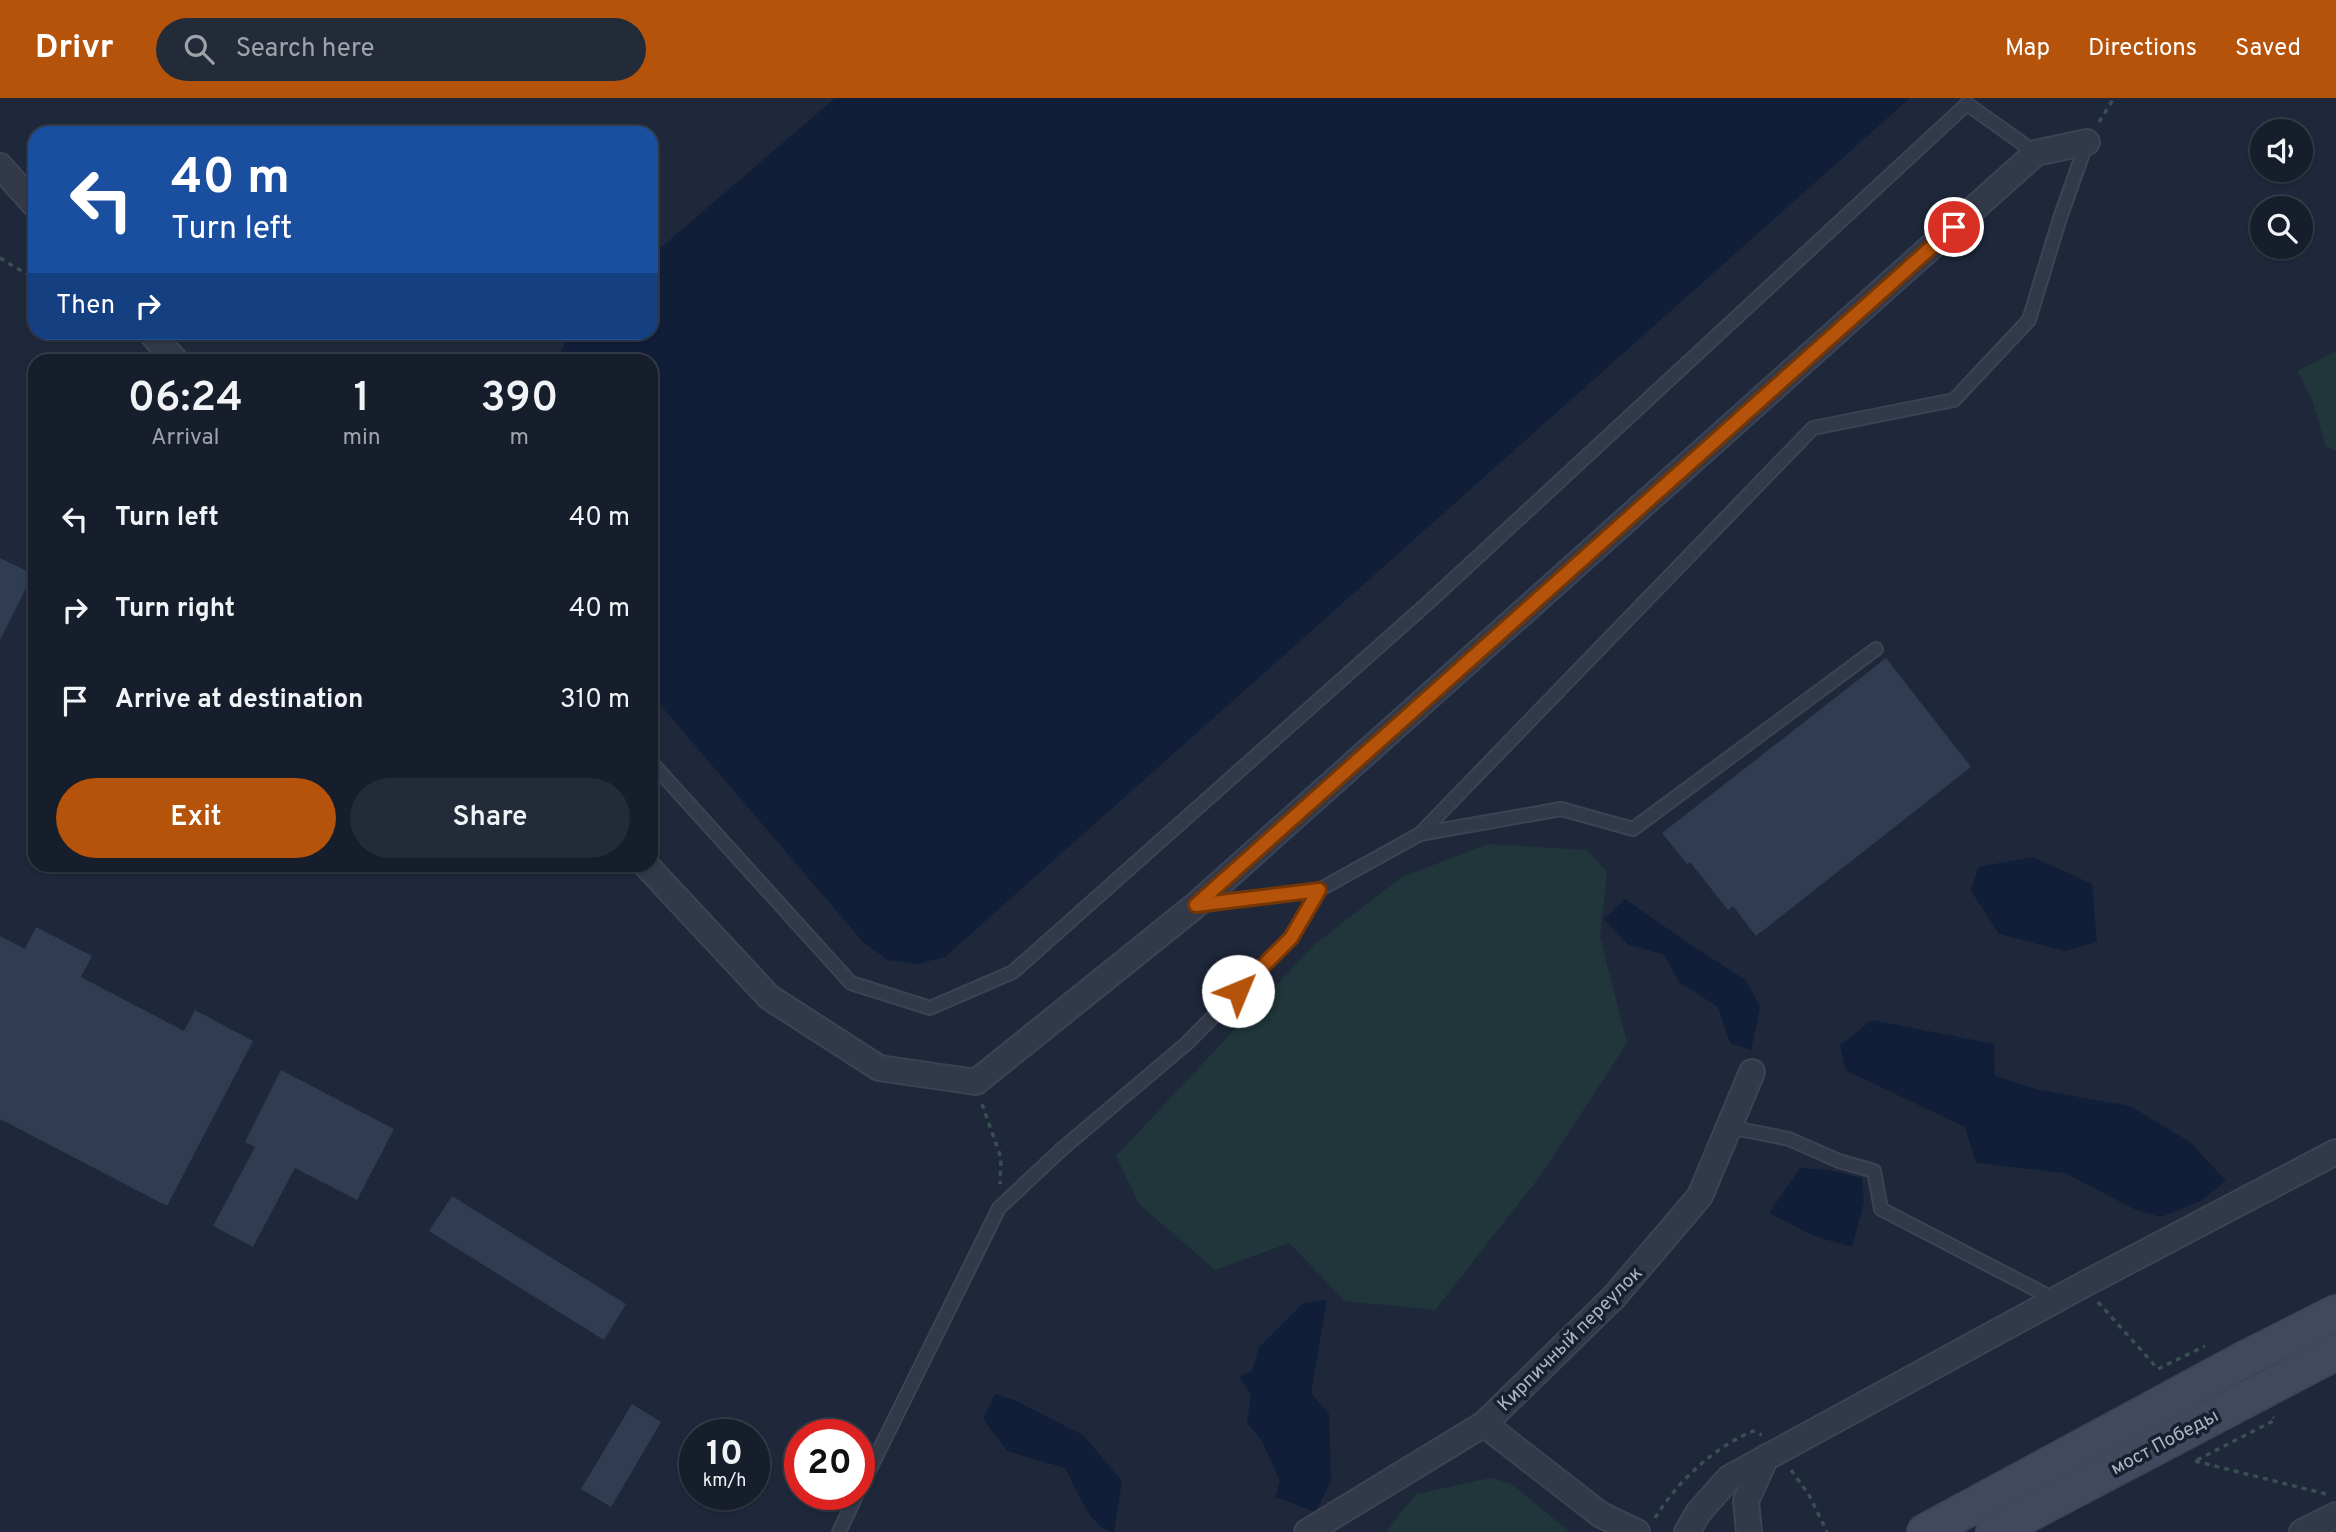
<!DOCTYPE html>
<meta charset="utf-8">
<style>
:root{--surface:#161e2c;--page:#232b38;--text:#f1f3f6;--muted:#9ea2a9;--line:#353c48;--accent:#b45309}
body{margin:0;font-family:Overpass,sans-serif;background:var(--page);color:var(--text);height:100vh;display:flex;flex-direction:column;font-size:26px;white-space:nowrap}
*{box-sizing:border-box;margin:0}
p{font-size:23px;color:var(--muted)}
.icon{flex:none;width:38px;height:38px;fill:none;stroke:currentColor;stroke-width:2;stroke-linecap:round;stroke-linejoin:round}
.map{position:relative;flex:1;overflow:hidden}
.drawer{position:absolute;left:28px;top:256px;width:630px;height:518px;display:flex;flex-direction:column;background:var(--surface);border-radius:21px;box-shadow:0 2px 5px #0004,0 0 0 2px var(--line)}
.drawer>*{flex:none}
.top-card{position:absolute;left:28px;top:28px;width:630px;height:214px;border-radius:21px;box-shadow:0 2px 5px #0004,0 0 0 2px var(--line);background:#1a4fa0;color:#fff;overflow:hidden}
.fabs{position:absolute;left:2250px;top:21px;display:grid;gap:14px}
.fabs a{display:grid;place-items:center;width:63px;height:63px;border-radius:50%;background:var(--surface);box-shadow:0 2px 5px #0004,0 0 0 2px var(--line);font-size:35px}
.speed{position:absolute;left:679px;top:1321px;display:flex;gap:14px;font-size:35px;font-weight:700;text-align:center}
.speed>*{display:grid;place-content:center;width:91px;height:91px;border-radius:50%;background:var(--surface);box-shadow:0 2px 5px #0004,0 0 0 2px var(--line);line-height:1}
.speed small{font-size:18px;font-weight:400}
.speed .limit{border:10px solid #d22;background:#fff;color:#111}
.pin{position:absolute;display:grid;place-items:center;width:60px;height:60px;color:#fff;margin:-30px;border:4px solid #fff;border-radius:50%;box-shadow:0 2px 7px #0007}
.me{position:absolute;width:77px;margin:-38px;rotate:45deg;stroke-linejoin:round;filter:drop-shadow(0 0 5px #0008)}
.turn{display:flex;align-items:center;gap:24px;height:147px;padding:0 28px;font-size:32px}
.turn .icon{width:91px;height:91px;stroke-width:2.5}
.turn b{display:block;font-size:49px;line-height:60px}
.then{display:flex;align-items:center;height:66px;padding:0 28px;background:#0003;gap:14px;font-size:26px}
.eta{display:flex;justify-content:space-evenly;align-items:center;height:119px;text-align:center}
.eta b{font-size:42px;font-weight:600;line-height:49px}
.action{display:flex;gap:14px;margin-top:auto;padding:14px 28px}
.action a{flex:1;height:80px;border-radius:42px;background:var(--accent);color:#fff;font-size:28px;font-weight:600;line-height:80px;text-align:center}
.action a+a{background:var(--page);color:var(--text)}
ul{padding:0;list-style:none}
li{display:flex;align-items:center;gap:21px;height:91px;padding:0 28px}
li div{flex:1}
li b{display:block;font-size:26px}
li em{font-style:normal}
header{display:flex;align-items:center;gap:42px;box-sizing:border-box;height:98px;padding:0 35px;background:var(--accent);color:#fff}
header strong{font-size:33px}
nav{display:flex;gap:38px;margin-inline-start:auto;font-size:24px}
.search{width:490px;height:63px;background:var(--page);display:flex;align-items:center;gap:18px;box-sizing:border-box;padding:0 24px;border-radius:38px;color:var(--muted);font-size:26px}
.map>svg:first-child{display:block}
.green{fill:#20363b}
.water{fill:#111e38}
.building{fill:#303c51}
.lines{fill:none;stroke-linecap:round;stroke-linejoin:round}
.service-casing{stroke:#3c4354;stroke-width:16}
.minor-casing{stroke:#3c4354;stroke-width:28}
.secondary-casing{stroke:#3c4354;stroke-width:38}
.path{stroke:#394f53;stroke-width:3.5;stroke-dasharray:5 5;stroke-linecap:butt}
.service{stroke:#323a4a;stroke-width:12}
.minor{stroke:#323a4a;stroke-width:24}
.secondary{stroke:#40495d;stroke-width:35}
.route-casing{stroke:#753606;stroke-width:18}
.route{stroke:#b45309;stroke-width:12}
.labels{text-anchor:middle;stroke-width:7;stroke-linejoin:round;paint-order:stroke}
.street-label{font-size:19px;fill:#acb5c7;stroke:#181f2e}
</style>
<header>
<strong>Drivr</strong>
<div class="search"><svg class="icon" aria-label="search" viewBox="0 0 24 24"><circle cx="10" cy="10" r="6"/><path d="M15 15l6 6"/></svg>Search here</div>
<nav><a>Map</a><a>Directions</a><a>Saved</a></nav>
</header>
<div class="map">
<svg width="2336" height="1434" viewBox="0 0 2336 1434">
<rect width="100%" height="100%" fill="#1e283a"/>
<g class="green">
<polygon points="2336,253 2336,352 2326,349 2311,299 2297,273"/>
<polygon points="1488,746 1587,752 1607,774 1600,839 1627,945 1541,1077 1435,1212 1345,1203 1289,1145 1215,1172 1139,1106 1116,1058 1315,846 1402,779"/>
<polygon points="1490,1380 1510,1385 1570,1434 1386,1434 1416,1396"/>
</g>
<g class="water">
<polygon points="835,0 1910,0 945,859 917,866 888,862 864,845 651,596 651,262 558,262 562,250 574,235 651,234 651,158"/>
<polygon points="2033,759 2092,786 2097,844 2065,853 1999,836 1971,793 1978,769"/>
<polygon points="1625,801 1697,851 1746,882 1760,909 1751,952 1730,945 1718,909 1679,884 1664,857 1627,846 1604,821"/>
<polygon points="1872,922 1994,946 1995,978 2039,992 2130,1008 2190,1044 2226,1083 2201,1103 2161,1119 2136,1112 2065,1075 1976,1065 1965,1029 1845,972 1840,947"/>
<polygon points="1800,1070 1829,1072 1862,1080 1864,1104 1852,1149 1814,1138 1769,1115"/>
<polygon points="1327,1202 1311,1295 1329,1316 1331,1382 1316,1414 1275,1399 1280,1383 1262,1343 1247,1325 1251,1297 1239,1278 1252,1273 1259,1249 1303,1205"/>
<path d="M995 1296 1014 1302 1083 1337 1122 1383 1114 1434C1092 1434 1075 1388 1065 1370L1007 1353 983 1321Z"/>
</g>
<g class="building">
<polygon points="0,460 33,476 0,542"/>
<polygon points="1886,560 1971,669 1756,838 1733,808 1728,812 1690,764 1687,766 1662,735"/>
<polygon points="36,829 92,858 81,879 184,933 195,912 253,943 167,1108 0,1021 0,838 25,851"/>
<polygon points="281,972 394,1031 357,1102 295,1070 253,1149 213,1128 255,1049 245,1044"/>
<polygon points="452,1098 626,1206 604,1242 429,1133"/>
<polygon points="632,1306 661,1324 611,1409 581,1391"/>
</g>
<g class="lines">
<g class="service-casing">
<g id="service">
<polyline points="651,664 851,885 930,910 1013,874 1429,504 1967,6 2036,55"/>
<polyline points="1420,736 1813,330 1954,302 2029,222 2060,120 2087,44"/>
<polyline points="1203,806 1319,792 1420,736 1561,711 1633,731 1876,551"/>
<polyline points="1729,1029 1789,1041 1839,1063 1874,1073 1881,1111 2056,1202"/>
<polyline points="859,1393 999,1110 1063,1050 1186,946 1291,840 1319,792"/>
<polyline points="839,1434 857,1396"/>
</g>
</g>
<g class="minor-casing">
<g id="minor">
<polyline points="0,68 35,107"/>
<polyline points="150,234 175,262"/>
<polyline points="645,766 769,899 879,970 976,984 1196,807 2036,55 2087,44"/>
<polyline points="1484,1326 1601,1417 1637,1434"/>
<polyline points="1307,1434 1484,1326 1614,1199 1700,1098 1752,974"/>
<polyline points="1687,1434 1698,1415 1729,1380 2081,1188 2336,1054"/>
<polyline points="1749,1434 1746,1403 1766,1359"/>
<polyline points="2302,1434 2336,1417"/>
</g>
</g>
<g class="secondary-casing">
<g id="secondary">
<polyline points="1925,1434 2245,1261 2336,1215"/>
<polyline points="1994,1434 2336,1254"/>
</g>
</g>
<g class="path">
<polyline points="2099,24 2114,0"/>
<polyline points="0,160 35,181"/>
<polyline points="982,1006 1001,1060 1000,1086"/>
<polyline points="2098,1204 2158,1271 2205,1248"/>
<polyline points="2197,1362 2275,1322 2273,1319"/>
<polyline points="2195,1363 2326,1396"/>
<polyline points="1791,1372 1809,1397 1827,1434"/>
<path d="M1655 1420C1678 1383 1713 1350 1753 1333L1762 1337"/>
</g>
<use href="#service" class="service"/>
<use href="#minor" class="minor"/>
<use href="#secondary" class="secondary"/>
</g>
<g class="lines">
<g class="route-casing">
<polyline id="route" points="1238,893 1291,840 1319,792 1196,807 1954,129"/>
</g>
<use href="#route" class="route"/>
</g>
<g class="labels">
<g class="street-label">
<text transform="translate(1569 1240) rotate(-45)" y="7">Кирпичный переулок</text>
<text transform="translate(2164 1343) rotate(-28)" y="7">мост Победы</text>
</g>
</g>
</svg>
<div class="fabs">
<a><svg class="icon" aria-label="sound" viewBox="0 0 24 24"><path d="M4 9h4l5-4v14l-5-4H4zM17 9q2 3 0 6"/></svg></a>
<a><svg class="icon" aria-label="search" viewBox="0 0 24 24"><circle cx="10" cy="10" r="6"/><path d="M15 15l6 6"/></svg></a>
</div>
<div class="speed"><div>10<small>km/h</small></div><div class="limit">20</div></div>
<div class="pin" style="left:1954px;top:129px;background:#d93025"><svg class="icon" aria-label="arrive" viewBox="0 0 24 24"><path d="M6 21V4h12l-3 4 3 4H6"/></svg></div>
<svg class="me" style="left:1238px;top:893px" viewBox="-20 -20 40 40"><circle r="19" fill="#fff"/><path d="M0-13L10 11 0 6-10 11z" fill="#b45309"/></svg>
<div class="top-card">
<div class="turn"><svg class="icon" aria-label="left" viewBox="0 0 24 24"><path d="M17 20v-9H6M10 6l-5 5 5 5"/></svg><div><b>40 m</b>Turn left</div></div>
<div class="then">Then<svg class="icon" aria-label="right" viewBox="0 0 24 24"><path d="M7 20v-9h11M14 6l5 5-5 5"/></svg></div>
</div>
<section class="drawer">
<div class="eta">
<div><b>06:24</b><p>Arrival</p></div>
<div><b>1</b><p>min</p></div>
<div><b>390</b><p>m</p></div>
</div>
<ul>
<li><svg class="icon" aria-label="left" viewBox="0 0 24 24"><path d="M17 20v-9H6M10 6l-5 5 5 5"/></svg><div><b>Turn left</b></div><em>40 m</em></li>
<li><svg class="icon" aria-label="right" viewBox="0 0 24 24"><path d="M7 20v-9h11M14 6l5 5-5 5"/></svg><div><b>Turn right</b></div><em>40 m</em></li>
<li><svg class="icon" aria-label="arrive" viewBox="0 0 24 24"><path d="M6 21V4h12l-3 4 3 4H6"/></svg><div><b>Arrive at destination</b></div><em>310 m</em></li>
</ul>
<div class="action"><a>Exit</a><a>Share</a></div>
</section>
</div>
